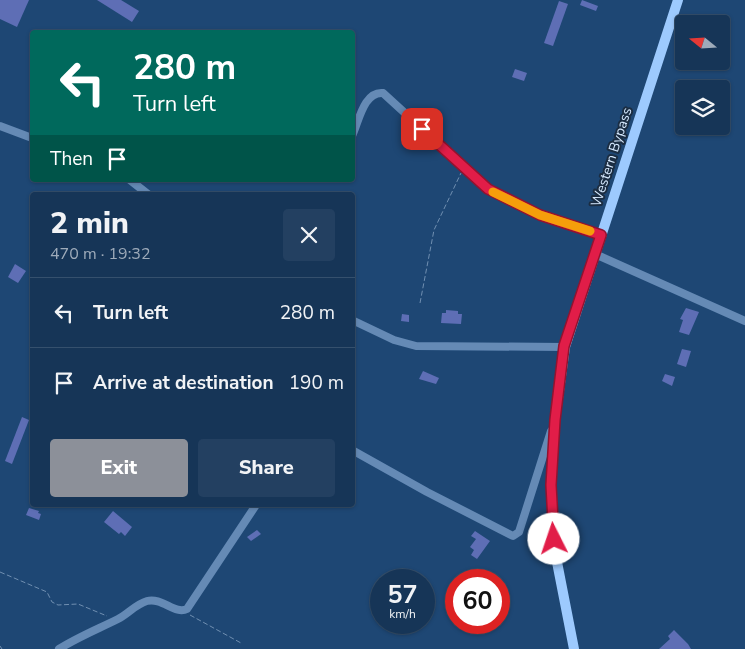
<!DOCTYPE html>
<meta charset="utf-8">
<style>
:root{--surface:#163557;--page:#234061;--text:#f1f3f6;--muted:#9eabba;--line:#35506d;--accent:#8c9099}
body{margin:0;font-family:"Nunito Sans",sans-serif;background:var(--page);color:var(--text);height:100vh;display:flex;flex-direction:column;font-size:19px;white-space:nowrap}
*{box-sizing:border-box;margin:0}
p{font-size:16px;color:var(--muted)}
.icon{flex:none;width:28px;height:28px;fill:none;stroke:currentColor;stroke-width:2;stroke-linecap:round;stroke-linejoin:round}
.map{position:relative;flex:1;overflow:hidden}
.panel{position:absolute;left:30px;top:192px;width:325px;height:315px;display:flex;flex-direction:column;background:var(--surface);border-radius:5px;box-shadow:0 1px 4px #0004,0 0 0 1px var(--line)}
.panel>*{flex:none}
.top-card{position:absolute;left:30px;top:30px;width:325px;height:152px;border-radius:5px;box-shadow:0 1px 4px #0004,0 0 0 1px var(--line);background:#00695c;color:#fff;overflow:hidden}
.needle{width:32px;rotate:288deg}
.tools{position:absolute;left:675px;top:15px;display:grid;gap:10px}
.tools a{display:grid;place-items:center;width:55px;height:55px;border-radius:5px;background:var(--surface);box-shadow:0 1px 4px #0004,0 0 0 1px var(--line);font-size:25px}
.speed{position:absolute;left:370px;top:569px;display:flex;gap:10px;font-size:25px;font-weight:700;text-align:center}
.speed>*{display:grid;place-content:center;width:65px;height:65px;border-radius:50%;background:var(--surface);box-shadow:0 1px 4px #0004,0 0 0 1px var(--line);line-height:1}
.speed small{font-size:12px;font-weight:400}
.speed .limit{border:8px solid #d22;background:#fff;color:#111}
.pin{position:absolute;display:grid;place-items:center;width:42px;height:42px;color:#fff;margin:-21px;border-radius:10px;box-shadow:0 2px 8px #0006}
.me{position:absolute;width:55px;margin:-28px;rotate:356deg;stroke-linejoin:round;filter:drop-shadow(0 0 4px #0008)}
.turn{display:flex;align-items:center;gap:18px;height:105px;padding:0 20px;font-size:22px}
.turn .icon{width:65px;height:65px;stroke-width:2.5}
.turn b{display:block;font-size:35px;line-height:42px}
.then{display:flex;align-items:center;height:48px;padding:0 20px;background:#0003;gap:10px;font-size:19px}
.round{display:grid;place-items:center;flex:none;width:52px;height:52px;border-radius:5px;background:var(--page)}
.headline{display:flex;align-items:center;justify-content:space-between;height:85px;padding:0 20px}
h1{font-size:30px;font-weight:800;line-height:38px}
.action{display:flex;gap:10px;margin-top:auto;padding:10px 20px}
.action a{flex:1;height:58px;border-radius:5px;background:var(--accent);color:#fff;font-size:20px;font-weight:800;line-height:58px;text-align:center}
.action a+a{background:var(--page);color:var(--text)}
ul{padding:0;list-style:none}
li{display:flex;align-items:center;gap:15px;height:70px;padding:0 20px;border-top:1px solid var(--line)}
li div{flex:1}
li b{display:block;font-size:19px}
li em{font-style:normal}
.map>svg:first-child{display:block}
.building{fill:#5e6eb5}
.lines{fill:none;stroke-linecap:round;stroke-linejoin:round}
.path{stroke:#708fb1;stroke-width:1;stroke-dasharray:5 2.5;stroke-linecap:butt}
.minor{stroke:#658ab5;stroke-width:8}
.major{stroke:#9dcafe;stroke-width:10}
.route-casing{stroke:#92132f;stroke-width:12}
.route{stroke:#e11d48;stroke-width:9}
.slow{stroke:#f59e0b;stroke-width:9}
.labels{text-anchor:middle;stroke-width:4;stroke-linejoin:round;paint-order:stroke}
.street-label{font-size:14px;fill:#d6e9fe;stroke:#1b2d42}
</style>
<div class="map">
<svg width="745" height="649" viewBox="0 0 745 649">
<rect width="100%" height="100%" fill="#1e4774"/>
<g class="building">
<polygon points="0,0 29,0 17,27 0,19"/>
<polygon points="97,0 121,0 139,11 132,22"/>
<polygon points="582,0 598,6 596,11 580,5"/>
<polygon points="559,1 568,4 553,46 544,43"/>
<polygon points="515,69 527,73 524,81 512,77"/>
<polygon points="711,79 720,84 718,89 707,89"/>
<polygon points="691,126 702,126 698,135 689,131"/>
<polygon points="15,264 26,271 18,283 8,277"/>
<polygon points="686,308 699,312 689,335 679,332 683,320 680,319"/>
<polygon points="446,310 458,311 458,314 462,314 461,324 441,323 442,313 446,313"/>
<polygon points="402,314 409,315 409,322 401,321"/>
<polygon points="682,349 691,351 686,367 677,364"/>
<polygon points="423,371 439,378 436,384 419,379"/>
<polygon points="665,374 675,377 672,386 662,381"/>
<polygon points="22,417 29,420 12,464 5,461"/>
<polygon points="29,508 39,511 38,513 41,514 39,520 26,515"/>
<polygon points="113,511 132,527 125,536 121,532 119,534 104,522"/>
<polygon points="257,530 261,534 251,541 247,537"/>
<polygon points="475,531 490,541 477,559 471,555 474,550 470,547 476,539 471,536"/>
<polygon points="477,572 492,580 475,578"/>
<polygon points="674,630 688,644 691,649 659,649 670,639 668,636"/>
</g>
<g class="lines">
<g class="path">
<polyline points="420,303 434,230 461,173"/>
<polyline points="0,572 47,592 52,602 58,605 78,604 107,616"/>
<polyline points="190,615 241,643"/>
<polyline points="0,646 2,649"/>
</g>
<g class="minor">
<polyline points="0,126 32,138"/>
<path d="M352 136C359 121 364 91 383 93L488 189 540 215 601 235"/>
<polyline points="130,180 149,195"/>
<polyline points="595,254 745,321"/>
<polyline points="352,320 394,340 416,346 565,347"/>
<polyline points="352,450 427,492 513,536 519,532 551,431"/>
<path d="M59 649C78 637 98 629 118 619 128 614 136 604 147 601 162 597 175 615 187 609L256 505"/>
</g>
<polyline class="major" points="574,649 556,557 551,485 555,420 565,347 678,0"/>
</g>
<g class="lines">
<g class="route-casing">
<polyline id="route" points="422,129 488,189 540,215 601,235 564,346 555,420 551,485 554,539"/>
</g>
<use href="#route" class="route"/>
<polyline class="slow" points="493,192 540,215 590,231"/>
</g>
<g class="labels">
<g class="street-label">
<text transform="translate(611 157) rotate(-72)" y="5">Western Bypass</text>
</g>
</g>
</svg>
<div class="tools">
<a><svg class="needle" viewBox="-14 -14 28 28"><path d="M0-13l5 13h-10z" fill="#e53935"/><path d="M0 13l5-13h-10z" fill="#9eabba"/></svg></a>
<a><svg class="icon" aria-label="layers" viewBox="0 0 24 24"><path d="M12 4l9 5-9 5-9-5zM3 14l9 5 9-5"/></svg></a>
</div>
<div class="speed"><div>57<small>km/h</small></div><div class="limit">60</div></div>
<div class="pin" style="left:422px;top:129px;background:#d93025"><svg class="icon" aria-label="arrive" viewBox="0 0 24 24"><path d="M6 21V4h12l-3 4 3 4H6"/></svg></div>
<svg class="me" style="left:554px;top:539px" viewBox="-20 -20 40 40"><circle r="19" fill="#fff"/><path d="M0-13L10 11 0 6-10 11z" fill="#e11d48"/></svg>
<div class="top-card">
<div class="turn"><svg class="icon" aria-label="left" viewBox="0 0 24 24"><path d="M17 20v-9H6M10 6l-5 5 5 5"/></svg><div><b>280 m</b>Turn left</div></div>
<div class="then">Then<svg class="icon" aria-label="arrive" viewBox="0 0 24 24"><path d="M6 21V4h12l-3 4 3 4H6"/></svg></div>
</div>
<section class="panel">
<div class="headline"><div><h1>2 min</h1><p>470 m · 19:32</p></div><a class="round"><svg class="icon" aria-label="close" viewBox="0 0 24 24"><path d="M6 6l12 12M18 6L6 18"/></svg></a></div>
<ul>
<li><svg class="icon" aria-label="left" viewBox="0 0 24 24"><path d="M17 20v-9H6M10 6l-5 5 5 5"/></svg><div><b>Turn left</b></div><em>280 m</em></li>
<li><svg class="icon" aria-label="arrive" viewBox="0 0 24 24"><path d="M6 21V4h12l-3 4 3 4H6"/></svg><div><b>Arrive at destination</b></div><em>190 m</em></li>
</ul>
<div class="action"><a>Exit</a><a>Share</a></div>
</section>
</div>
